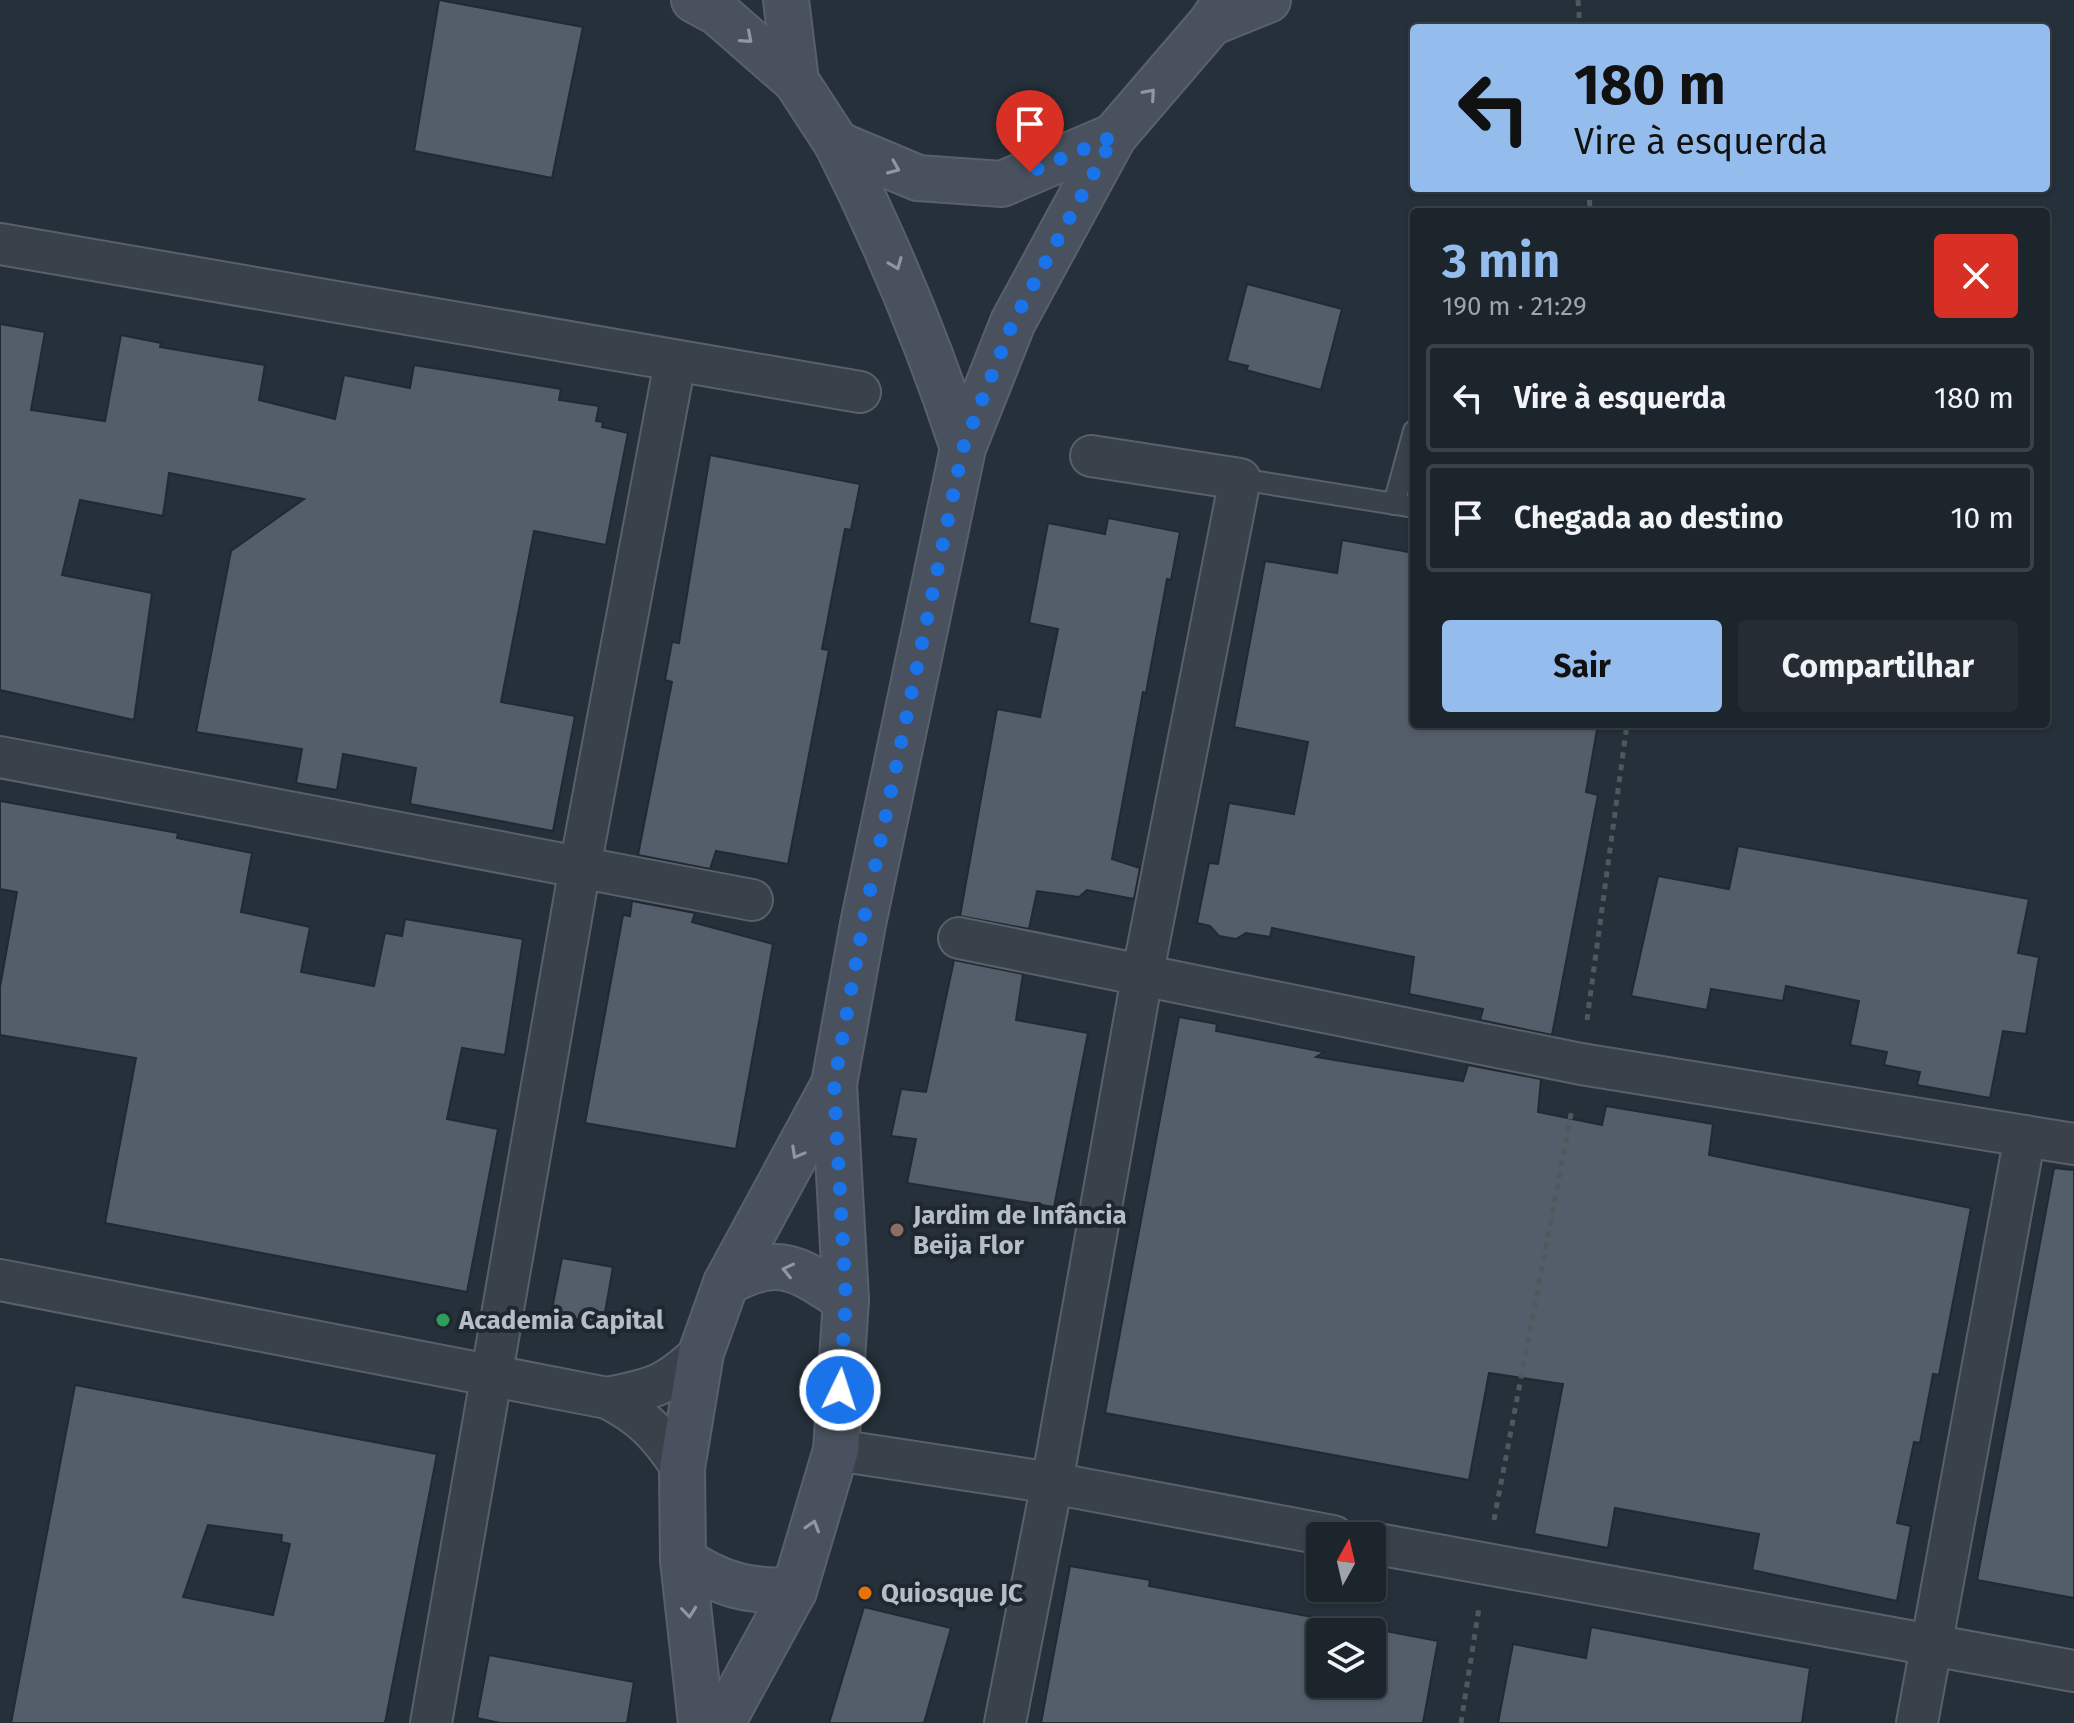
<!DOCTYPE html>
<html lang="pt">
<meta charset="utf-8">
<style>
:root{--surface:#1c242c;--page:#252c34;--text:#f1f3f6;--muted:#a0a4a9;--line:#3a4148;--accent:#94bcec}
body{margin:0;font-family:"Fira Sans",sans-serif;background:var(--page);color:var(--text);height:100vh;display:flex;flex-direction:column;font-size:30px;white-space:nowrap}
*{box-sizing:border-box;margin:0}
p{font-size:26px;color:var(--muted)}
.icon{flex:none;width:44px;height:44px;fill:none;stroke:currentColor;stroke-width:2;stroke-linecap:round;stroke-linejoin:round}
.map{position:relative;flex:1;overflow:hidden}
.panel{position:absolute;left:1410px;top:208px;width:640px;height:520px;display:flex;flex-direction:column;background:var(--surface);border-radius:8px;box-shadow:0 2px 6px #0004,0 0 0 2px var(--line)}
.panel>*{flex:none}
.top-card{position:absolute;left:1410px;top:24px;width:640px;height:168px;border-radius:8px;box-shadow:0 2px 6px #0004,0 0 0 2px var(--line);background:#94bcec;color:#111;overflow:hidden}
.needle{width:52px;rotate:8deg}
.buttons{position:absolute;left:1306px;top:1522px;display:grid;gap:16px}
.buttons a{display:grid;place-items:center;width:80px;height:80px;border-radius:8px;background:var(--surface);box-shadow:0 2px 6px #0004,0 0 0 2px var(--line);font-size:40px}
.pin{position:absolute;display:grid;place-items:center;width:68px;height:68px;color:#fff;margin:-82px -34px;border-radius:50% 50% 50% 0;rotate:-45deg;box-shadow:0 0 8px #0007}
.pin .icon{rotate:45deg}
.me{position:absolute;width:88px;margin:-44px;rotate:4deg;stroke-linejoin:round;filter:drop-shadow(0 0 6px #0008)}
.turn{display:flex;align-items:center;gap:28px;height:168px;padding:0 32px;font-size:36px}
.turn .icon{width:104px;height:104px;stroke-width:2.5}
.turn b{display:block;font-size:56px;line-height:68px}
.round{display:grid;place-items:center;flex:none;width:84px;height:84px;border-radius:8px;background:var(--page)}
.overview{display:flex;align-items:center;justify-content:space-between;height:136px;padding:0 32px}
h1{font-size:48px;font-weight:700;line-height:60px;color:var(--accent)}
.primary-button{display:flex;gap:16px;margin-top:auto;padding:16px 32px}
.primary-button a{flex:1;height:92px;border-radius:8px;background:var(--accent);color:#111;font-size:32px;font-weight:700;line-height:92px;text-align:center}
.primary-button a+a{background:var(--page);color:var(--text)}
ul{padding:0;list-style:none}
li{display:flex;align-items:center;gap:24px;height:108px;margin:0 16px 12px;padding:0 16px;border:4px solid var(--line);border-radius:8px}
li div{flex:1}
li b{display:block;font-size:30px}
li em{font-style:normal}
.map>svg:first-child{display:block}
.building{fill:#535e6a;stroke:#212932;stroke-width:2;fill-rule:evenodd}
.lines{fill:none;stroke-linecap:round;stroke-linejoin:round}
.lane-casing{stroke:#586069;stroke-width:24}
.street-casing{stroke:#586069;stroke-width:44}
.secondary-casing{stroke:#586069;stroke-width:48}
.path{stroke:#4a5b5c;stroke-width:5;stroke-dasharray:6 6;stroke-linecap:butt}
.lane{stroke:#39424b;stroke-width:20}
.street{stroke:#39424b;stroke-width:40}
.secondary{stroke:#48515d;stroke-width:44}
.oneway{stroke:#8f97a1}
.route{stroke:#1a73e8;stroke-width:14;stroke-dasharray:0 25.2}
.education-dot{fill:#8d6e63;stroke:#1f272f;stroke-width:3}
.leisure-dot{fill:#2e9e5b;stroke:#1f272f;stroke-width:3}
.food-dot{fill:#e8710a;stroke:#1f272f;stroke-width:3}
.labels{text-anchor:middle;stroke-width:8;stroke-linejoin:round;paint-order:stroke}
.poi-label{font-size:26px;font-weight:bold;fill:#b5bdc6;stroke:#1f272f;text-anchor:start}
</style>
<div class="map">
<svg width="2074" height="1723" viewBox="0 0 2074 1723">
<rect width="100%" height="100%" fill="#26303a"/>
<g class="building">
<polygon points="439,0 583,27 552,178 414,151"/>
<polygon points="1247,284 1342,309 1321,390 1246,370 1248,366 1227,361"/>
<polygon points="0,324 45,332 31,410 105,421 121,335 161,343 160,347 265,365 259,400 335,419 344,375 410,388 414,365 561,389 559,400 599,406 596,421 603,422 602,427 628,433 606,545 534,531 501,702 575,716 553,831 410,804 416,768 343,754 337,790 296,783 302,749 196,732 231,551 304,499 169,473 163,516 80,500 62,575 152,593 134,720 0,690"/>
<polygon points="710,455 860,484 851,530 845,529 822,649 829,650 788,864 716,851 710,869 638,855 672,682 665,680 672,642 679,643"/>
<polygon points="1108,518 1180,532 1171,580 1167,579 1146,693 1143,692 1112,859 1140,868 1134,899 1087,890 1079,897 1037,891 1029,929 960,916 997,709 1040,717 1058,629 1029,623 1048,523 1105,534"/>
<polygon points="1342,540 1414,553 1414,724 1598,724 1586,792 1598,795 1552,1035 1480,1020 1483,1009 1409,994 1414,957 1272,928 1270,937 1246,933 1236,939 1219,936 1210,926 1197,923 1209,863 1218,864 1229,803 1294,814 1308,742 1234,727 1265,561 1337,573"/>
<polygon points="0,801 178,833 177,838 252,853 241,912 310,927 301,972 374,986 385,933 402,936 405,919 523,939 505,1055 462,1048 447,1119 498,1129 467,1292 105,1223 136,1058 0,1035 0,987 17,892 0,889"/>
<polygon points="1738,846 2029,899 2018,953 2039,957 2026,1034 2003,1031 1990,1098 1917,1085 1920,1072 1884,1065 1887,1052 1850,1045 1859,1001 1786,986 1783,1001 1711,989 1707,1010 1631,996 1658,876 1729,889"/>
<polygon points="632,901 695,913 692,922 773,944 736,1149 585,1123 623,915 630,916"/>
<polygon points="954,960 1023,974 1016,1020 1088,1033 1054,1207 907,1183 916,1139 891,1136 901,1089 926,1092"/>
<polygon points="1179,1017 1217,1024 1216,1031 1324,1052 1316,1057 1463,1081 1468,1065 1541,1079 1538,1112 1602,1125 1606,1106 1713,1124 1709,1155 1971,1208 1939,1375 1933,1374 1920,1443 1914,1442 1897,1523 1911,1526 1897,1601 1752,1570 1759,1534 1686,1521 1615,1508 1608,1548 1534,1534 1563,1384 1489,1373 1469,1480 1105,1413"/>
<polygon points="2054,1168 2074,1170 2074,1598 1977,1580"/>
<polygon points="562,1258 613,1267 603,1324 551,1314"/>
<path d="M75 1385 437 1454 385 1723H11ZM208 1525 282 1535 281 1542 290 1544 273 1615 183 1597Z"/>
<path d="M1070 1566 1150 1580 1149 1586 1438 1641 1423 1723H1041ZM1320 1632H1372V1684H1320Z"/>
<polygon points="864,1607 951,1628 924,1723 829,1723"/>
<polygon points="1591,1627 1810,1668 1802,1723 1498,1723 1513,1644 1586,1658"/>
<polygon points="489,1655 634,1682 627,1723 500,1723 477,1718"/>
</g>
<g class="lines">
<g class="lane-casing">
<g id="lane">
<polyline points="1240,479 1414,507"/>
<polyline points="1394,504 1414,431"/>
</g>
</g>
<g class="street-casing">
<g id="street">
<polyline points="0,244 860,392"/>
<polyline points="0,757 752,900"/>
<polyline points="959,938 1581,1064 2074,1144"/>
<path d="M0 1280 607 1398C642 1415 660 1435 682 1468"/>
<path d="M607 1398C653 1389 666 1386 701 1353"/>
<polyline points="836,1450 1052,1483 1333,1536"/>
<polyline points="1372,1543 2074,1671"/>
<polyline points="431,1723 580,867 675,362"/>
<polyline points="1005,1723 1052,1483 1142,977 1240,479 1091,456"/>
<polyline points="1917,1723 2025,1136"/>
</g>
</g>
<g class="secondary-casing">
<g id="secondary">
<polyline points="694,0 718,13 796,81"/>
<polyline points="786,0 796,81 837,144 918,178 1002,184 1114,136 1211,23 1226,0"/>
<polyline points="1211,23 1268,0"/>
<path d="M837 144C887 243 928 342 963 448"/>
<path d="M726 1283C780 1253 798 1269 846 1300"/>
<path d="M683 1560C724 1586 746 1591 794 1591"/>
<polyline points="701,1723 683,1560 682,1468 701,1353 726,1283 834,1084"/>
<polyline points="722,1723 794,1591 836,1450 846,1300 834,1084 863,924 963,448 1013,322 1114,136"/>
</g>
</g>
<g class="path">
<polyline points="1578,0 1580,28"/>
<polyline points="1589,188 1590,212"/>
<polyline points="1587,1020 1627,724"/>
<polyline points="1494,1520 1572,1109"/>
<polyline points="1461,1723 1479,1608"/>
</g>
<use href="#lane" class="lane"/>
<use href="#street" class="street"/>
<use href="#secondary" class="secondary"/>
</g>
<defs><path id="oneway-chevron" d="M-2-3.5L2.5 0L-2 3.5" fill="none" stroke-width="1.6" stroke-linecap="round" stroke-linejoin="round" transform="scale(2)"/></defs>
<g class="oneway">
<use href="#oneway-chevron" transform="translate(747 38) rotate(41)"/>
<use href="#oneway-chevron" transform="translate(1150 94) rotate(-49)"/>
<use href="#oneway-chevron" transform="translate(894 168) rotate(23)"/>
<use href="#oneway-chevron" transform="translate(896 264) rotate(68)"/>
<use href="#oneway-chevron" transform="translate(797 1153) rotate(119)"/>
<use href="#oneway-chevron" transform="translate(788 1270) rotate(-167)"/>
<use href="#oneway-chevron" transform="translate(813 1526) rotate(-73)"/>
<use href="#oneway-chevron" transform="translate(689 1612) rotate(84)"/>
</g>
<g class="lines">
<polyline class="route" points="840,1390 846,1300 834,1084 863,924 963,448 1013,322 1114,136 1030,172"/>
</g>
<circle class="education-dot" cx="897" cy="1230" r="8"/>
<circle class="leisure-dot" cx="443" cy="1320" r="8"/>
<circle class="food-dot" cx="865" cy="1593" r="8"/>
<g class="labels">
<g class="poi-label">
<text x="913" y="1224">Jardim de Infância<tspan x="913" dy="30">Beija Flor</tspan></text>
<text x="459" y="1329">Academia Capital</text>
<text x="881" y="1602">Quiosque JC</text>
</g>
</g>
</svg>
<div class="buttons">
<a><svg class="needle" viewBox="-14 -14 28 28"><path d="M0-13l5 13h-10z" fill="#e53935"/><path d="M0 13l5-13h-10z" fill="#a0a4a9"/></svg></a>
<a><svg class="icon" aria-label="layers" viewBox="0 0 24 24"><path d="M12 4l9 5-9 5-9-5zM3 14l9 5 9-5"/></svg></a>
</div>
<div class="pin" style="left:1030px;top:172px;background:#d93025"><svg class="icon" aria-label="arrive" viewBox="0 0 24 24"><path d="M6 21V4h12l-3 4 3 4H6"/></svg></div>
<svg class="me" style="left:840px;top:1390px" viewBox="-20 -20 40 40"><circle r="17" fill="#1a73e8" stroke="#fff" stroke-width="3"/><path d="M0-11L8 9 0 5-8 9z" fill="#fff"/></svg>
<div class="top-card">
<div class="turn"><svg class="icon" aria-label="left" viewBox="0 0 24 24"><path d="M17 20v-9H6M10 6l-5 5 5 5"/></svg><div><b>180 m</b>Vire à esquerda</div></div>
</div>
<section class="panel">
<div class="overview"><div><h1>3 min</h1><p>190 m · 21:29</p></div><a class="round" style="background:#d93025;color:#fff"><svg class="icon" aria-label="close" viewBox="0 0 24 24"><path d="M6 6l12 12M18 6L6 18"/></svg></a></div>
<ul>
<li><svg class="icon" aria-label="left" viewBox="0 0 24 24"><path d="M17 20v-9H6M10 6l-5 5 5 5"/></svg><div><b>Vire à esquerda</b></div><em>180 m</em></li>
<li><svg class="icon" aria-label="arrive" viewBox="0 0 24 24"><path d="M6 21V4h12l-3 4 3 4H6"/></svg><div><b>Chegada ao destino</b></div><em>10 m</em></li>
</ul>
<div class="primary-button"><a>Sair</a><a>Compartilhar</a></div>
</section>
</div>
